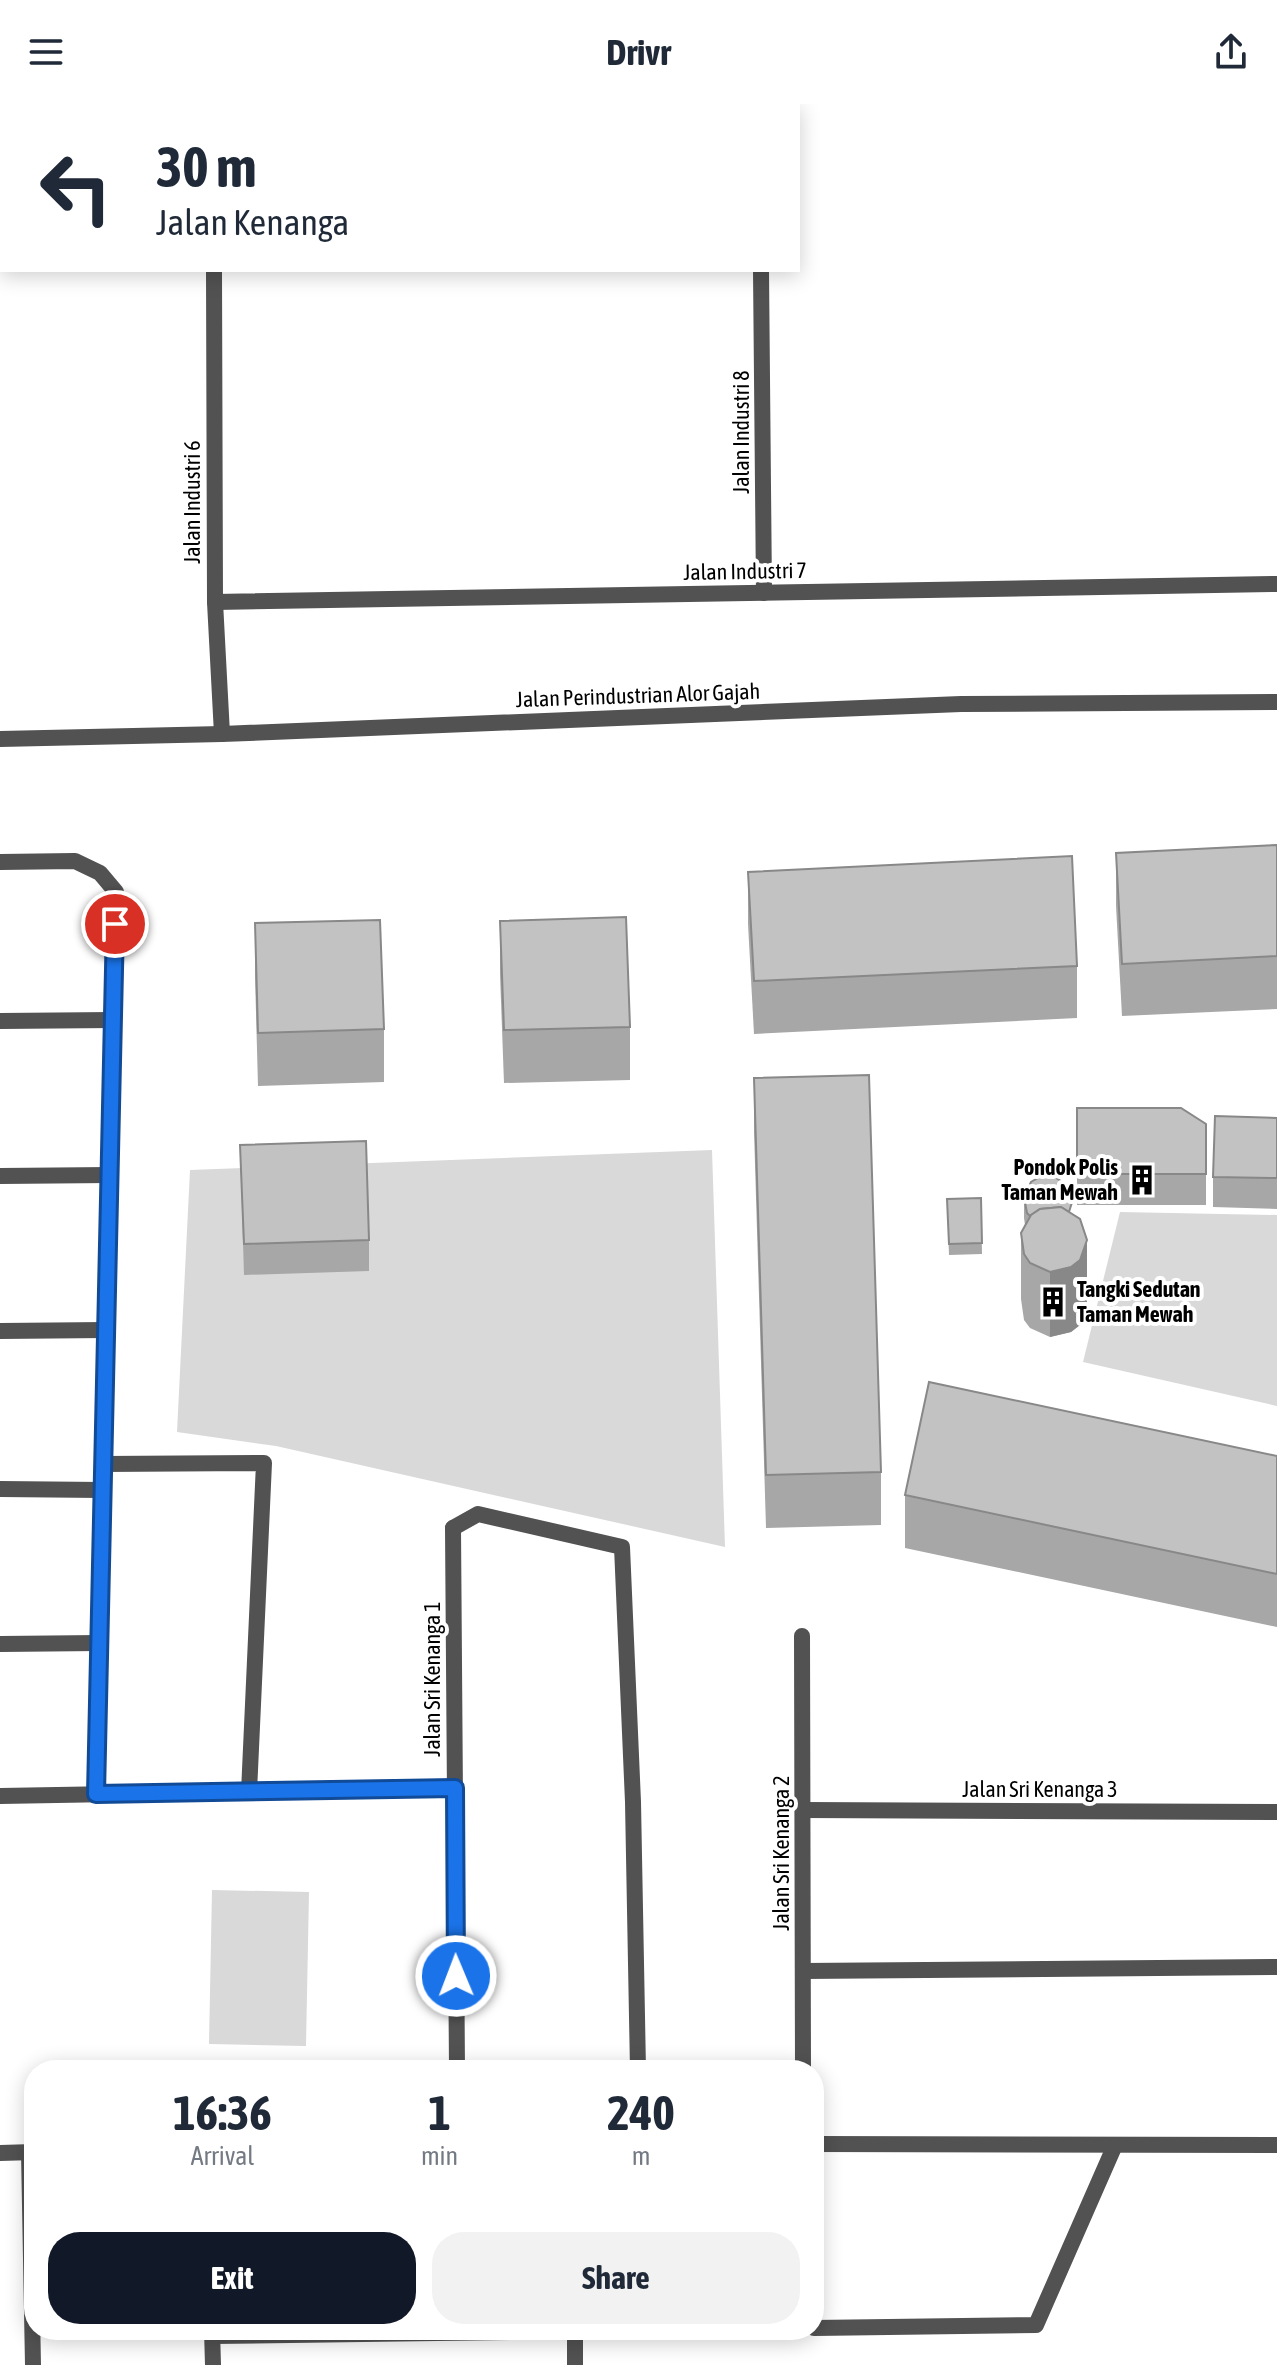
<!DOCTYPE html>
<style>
:root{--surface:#fff;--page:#f2f2f3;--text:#1f2937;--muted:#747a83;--accent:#111827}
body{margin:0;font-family:"Asap Condensed",sans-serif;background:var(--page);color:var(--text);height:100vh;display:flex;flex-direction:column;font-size:30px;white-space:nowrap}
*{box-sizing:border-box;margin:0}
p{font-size:26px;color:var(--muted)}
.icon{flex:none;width:44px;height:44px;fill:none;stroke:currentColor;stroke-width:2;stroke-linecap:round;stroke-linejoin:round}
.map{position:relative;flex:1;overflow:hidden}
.side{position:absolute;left:24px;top:1956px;width:800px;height:280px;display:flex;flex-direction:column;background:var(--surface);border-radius:32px;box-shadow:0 4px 20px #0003}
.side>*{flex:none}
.guide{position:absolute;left:0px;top:0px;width:800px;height:168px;box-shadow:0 4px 20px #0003;background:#fff;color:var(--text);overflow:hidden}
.pin{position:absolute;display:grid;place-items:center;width:68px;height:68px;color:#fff;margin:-34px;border:4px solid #fff;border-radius:50%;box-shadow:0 2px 8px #0007}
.me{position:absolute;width:88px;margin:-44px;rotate:359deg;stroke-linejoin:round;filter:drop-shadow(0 0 6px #0008)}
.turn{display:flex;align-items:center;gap:28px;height:168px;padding:0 24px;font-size:36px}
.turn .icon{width:104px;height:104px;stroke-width:2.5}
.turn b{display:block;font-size:56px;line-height:68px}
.eta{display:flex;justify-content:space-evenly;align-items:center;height:136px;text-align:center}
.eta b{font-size:48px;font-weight:700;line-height:56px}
.cta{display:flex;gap:16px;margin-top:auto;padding:16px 24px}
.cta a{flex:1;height:92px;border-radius:32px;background:var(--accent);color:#fff;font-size:32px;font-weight:700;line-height:92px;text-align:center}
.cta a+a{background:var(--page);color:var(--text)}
header{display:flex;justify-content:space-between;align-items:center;height:104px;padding:0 24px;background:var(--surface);font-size:36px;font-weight:700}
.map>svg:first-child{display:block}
.green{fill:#d9d9d9}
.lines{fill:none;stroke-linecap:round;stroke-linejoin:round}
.service{stroke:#525252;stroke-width:16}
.minor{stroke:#525252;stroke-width:16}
.tertiary{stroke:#525252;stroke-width:16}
.wall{fill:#a7a7a7}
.shaded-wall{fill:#888}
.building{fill:#c2c2c2;stroke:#888;stroke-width:2}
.route-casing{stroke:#114b97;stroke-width:20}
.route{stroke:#1a73e8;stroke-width:14}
.labels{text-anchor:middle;stroke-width:8;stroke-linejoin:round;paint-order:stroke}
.street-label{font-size:22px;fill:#000;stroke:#fff}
.poi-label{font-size:22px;font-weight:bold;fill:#000;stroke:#fff;text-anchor:end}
</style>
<header><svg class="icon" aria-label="menu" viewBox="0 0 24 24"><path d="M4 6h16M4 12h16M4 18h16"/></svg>Drivr<svg class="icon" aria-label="share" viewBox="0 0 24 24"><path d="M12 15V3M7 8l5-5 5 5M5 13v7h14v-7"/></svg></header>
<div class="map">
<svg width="1277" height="2261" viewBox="0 0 1277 2261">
<rect width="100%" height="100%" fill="#fff"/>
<g class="green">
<polygon points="712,1046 725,1443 276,1342 177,1328 190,1066"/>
<polygon points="1120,1108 1277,1111 1277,1302 1083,1258"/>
<polygon points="212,1786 309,1788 306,1942 209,1940"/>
</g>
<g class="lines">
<g class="service">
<polyline points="0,917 113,916"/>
<polyline points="0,1227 106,1226"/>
<polyline points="103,1360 264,1359 249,1688"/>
<polyline points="453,1424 478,1410 622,1443 633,1698 638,1966"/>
<polyline points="0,1540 99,1539"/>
<polyline points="803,1867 1277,1863"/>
<polyline points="29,2048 33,2261"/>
<polyline points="814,2224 1036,2221 1115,2041"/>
<polyline points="575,2226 575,2261"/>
<polyline points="212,2232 661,2226"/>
</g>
<g class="minor">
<polyline points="213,0 213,2"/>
<polyline points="760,0 760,2"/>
<polyline points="214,166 215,498 222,630"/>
<polyline points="761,166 764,489"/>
<polyline points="215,498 1277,480"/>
<polyline points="0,758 75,757 100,769 116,788 96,1690"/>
<polyline points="0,1072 110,1071"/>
<polyline points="0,1385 102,1386"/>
<polyline points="453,1424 457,1966"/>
<polyline points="802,1532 803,1966"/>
<polyline points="0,1692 455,1684"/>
<polyline points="803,1706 1277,1708"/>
<polyline points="814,2040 1277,2041"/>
<polyline points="0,2049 34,2048"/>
<polyline points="212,2226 213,2261"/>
</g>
<polyline class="tertiary" points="0,635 222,630 961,600 1277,598"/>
</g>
<g class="wall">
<polygon points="1277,741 1277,905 1122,912 1116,802 1116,749"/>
<polygon points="748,768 1077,862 1077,914 754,930 748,820"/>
<polygon points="500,817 630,923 630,976 504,979 500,870"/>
<polygon points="255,819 384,925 384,978 258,982 255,872"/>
<polygon points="754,974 881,1368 881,1421 766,1424 754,1027"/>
<polygon points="1077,1004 1206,1020 1206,1101 1077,1101"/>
<polygon points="1277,1014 1277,1105 1213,1103 1213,1073"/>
<polygon points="240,1041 369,1136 369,1167 244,1171"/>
<polygon points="1024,1093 1073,1110 1087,1201 1080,1221 1071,1228 1050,1233 1030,1224 1024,1216 1021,1195 1021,1129 1025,1121 1024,1114"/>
<polygon points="981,1094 982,1150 949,1151 947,1095"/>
<polygon points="1277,1352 1277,1523 905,1444 905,1391"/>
</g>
<polygon class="shaded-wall" points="1087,1136 1087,1201 1080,1221 1071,1228 1050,1233 1050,1168"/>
<g class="building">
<polygon points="1277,741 1277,852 1122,860 1116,749"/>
<polygon points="1072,752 1077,862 754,877 748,768"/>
<polygon points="626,813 630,923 504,926 500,817"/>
<polygon points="380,816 384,925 258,929 255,819"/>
<polygon points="869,971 881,1368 766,1371 754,974"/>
<polygon points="1077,1004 1181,1004 1206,1020 1206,1070 1077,1070"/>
<polygon points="1215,1012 1277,1014 1277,1074 1213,1073"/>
<polygon points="366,1037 369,1136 244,1140 240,1041"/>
<polygon points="1053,1072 1067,1081 1073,1095 1069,1108 1061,1103 1040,1105 1030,1112 1027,1109 1024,1093 1031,1078 1038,1074"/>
<polygon points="981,1094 982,1139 949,1140 947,1095"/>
<polygon points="1061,1103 1080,1115 1087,1136 1080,1156 1071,1163 1050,1168 1030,1159 1024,1150 1021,1129 1031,1111 1040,1105"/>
<polygon points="929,1278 1277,1352 1277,1470 905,1391"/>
</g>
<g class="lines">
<g class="route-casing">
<polyline id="route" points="115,820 96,1690 455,1684 456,1872"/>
</g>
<use href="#route" class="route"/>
</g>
<defs>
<g id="building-bare" transform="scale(2.4)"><path d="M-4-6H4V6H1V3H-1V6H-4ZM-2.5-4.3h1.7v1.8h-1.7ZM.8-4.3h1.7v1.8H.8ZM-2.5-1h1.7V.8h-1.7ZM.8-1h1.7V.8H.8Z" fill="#000" stroke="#fff" stroke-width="2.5" paint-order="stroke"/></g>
</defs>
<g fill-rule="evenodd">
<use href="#building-bare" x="1142" y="1076"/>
<use href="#building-bare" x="1053" y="1198"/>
</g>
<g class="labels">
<g class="street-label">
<text transform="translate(741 328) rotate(-90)" y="8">Jalan Industri 8</text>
<text transform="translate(192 398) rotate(-90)" y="8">Jalan Industri 6</text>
<text transform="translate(745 467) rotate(-1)" y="8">Jalan Industri 7</text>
<text transform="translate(638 591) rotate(-2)" y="8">Jalan Perindustrian Alor Gajah</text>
<text transform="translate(432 1575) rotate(-90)" y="8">Jalan Sri Kenanga 1</text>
<text x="1040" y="1693">Jalan Sri Kenanga 3</text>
<text transform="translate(781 1749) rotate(-90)" y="8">Jalan Sri Kenanga 2</text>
</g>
<g class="poi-label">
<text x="1118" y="1071">Pondok Polis<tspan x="1118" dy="25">Taman Mewah</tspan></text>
<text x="1077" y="1193" text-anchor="start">Tangki Sedutan<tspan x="1077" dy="25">Taman Mewah</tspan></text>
</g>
</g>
</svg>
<div class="pin" style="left:115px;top:820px;background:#d93025"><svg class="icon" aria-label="arrive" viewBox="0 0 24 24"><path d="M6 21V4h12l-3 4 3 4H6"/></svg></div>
<svg class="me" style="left:456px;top:1872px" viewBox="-20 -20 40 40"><circle r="17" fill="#1a73e8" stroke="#fff" stroke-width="3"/><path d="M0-11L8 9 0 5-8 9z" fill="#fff"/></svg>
<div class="guide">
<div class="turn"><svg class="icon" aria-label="left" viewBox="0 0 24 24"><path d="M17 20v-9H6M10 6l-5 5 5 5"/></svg><div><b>30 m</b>Jalan Kenanga</div></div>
</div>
<section class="side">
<div class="eta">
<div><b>16:36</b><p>Arrival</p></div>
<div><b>1</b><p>min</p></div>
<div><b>240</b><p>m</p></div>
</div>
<div class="cta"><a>Exit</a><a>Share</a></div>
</section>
</div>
